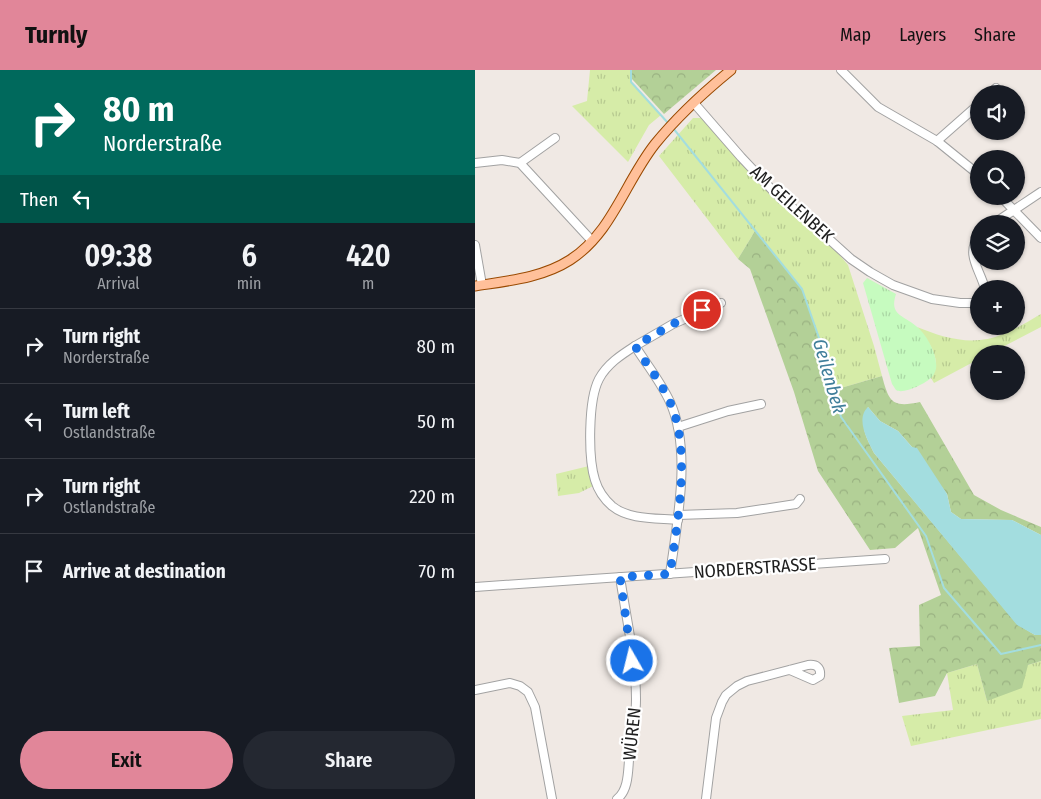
<!DOCTYPE html>
<meta charset="utf-8">
<style>
:root{--surface:#171b24;--page:#242831;--text:#f1f3f6;--muted:#9ea1a6;--line:#363941;--accent:#e18699}
body{margin:0;font-family:"Fira Sans Condensed",sans-serif;background:var(--page);color:var(--text);height:100vh;display:flex;flex-direction:column;font-size:19px;white-space:nowrap}
*{box-sizing:border-box;margin:0}
p{font-size:16px;color:var(--muted)}
.icon{flex:none;width:28px;height:28px;fill:none;stroke:currentColor;stroke-width:2;stroke-linecap:round;stroke-linejoin:round}
.map{position:relative;flex:1;overflow:hidden}
.details{display:flex;flex-direction:column;background:var(--surface);width:475px}
.details>*{flex:none}
.guide{background:#00695c;color:#fff;overflow:hidden}
.controls{position:absolute;left:495px;top:15px;display:grid;gap:10px}
.controls a{display:grid;place-items:center;width:55px;height:55px;border-radius:50%;background:var(--surface);box-shadow:0 1px 4px #0004;font-size:25px}
.pin{position:absolute;display:grid;place-items:center;width:42px;height:42px;color:#fff;margin:-21px;border:2px solid #fff;border-radius:50%;box-shadow:0 1px 5px #0007}
.me{position:absolute;width:55px;margin:-28px;rotate:352deg;stroke-linejoin:round;filter:drop-shadow(0 0 4px #0008)}
.turn{display:flex;align-items:center;gap:18px;height:105px;padding:0 20px;font-size:22px}
.turn .icon{width:65px;height:65px;stroke-width:2.5}
.turn b{display:block;font-size:35px;line-height:42px}
.then{display:flex;align-items:center;height:48px;padding:0 20px;background:#0003;gap:10px;font-size:19px}
.eta{display:flex;justify-content:space-evenly;align-items:center;height:85px;text-align:center}
.eta b{font-size:30px;font-weight:600;line-height:35px}
.cta{display:flex;gap:10px;margin-top:auto;padding:10px 20px}
.cta a{flex:1;height:58px;border-radius:30px;background:var(--accent);color:#111;font-size:20px;font-weight:600;line-height:58px;text-align:center}
.cta a+a{background:var(--page);color:var(--text)}
ul{padding:0;list-style:none}
li{display:flex;align-items:center;gap:15px;height:75px;padding:0 20px;border-top:1px solid var(--line)}
li div{flex:1}
li b{display:block;font-size:19px}
li em{font-style:normal}
header{display:flex;align-items:center;gap:30px;box-sizing:border-box;height:70px;padding:0 25px;background:var(--accent);color:#111}
header strong{font-size:24px}
nav{display:flex;gap:28px;margin-inline-start:auto;font-size:18px}
main{display:flex;flex:1;min-height:0}
.map>svg:first-child{display:block}
.grass{fill:url(#grass-tufts)}
.forest{fill:url(#forest-crowns)}
.park{fill:url(#park-tufts)}
.water{fill:#a3dddf}
.lines{fill:none;stroke-linecap:round;stroke-linejoin:round}
.stream{stroke:#a3dddf;stroke-width:2}
.minor-casing{stroke:#a2a2a2;stroke-width:10}
.major-casing{stroke:#994900;stroke-width:11}
.minor{stroke:#fff;stroke-width:8}
.major{stroke:#ffc09a;stroke-width:9}
.route{stroke:#1a73e8;stroke-width:9;stroke-dasharray:0 16.2}
.labels{text-anchor:middle;stroke-width:4.5;stroke-linejoin:round;paint-order:stroke}
.street-label{font-size:18px;fill:#1e1e1e;stroke:#fff}
.water-label{font-size:19px;font-style:italic;fill:#3f7e9a;stroke:#fff}
</style>
<header>
<strong>Turnly</strong>
<nav><a>Map</a><a>Layers</a><a>Share</a></nav>
</header>
<main>
<section class="details">
<div class="guide">
<div class="turn"><svg class="icon" aria-label="right" viewBox="0 0 24 24"><path d="M7 20v-9h11M14 6l5 5-5 5"/></svg><div><b>80 m</b>Norderstraße</div></div>
<div class="then">Then<svg class="icon" aria-label="left" viewBox="0 0 24 24"><path d="M17 20v-9H6M10 6l-5 5 5 5"/></svg></div>
</div>
<div class="eta">
<div><b>09:38</b><p>Arrival</p></div>
<div><b>6</b><p>min</p></div>
<div><b>420</b><p>m</p></div>
</div>
<ul>
<li><svg class="icon" aria-label="right" viewBox="0 0 24 24"><path d="M7 20v-9h11M14 6l5 5-5 5"/></svg><div><b>Turn right</b><p>Norderstraße</p></div><em>80 m</em></li>
<li><svg class="icon" aria-label="left" viewBox="0 0 24 24"><path d="M17 20v-9H6M10 6l-5 5 5 5"/></svg><div><b>Turn left</b><p>Ostlandstraße</p></div><em>50 m</em></li>
<li><svg class="icon" aria-label="right" viewBox="0 0 24 24"><path d="M7 20v-9h11M14 6l5 5-5 5"/></svg><div><b>Turn right</b><p>Ostlandstraße</p></div><em>220 m</em></li>
<li><svg class="icon" aria-label="arrive" viewBox="0 0 24 24"><path d="M6 21V4h12l-3 4 3 4H6"/></svg><div><b>Arrive at destination</b></div><em>70 m</em></li>
</ul>
<div class="cta"><a>Exit</a><a>Share</a></div>
</section>
<div class="map">
<svg width="566" height="729" viewBox="0 0 566 729">
<defs>
<pattern id="grass-tufts" width="24" height="20" patternUnits="userSpaceOnUse" patternTransform="scale(1.25)"><rect width="24" height="20" fill="#d6eca8"/><path d="M3 7l-1-3M5 7V3M7 7l1-3M15 17l-1-3M17 17v-4M19 17l1-3" fill="none" stroke="#b7ca90"/></pattern>
<pattern id="forest-crowns" width="20" height="18" patternUnits="userSpaceOnUse" patternTransform="scale(1.25)"><rect width="20" height="18" fill="#b3d097"/><path d="M2 6a3 3 0 1 1 6 0M12 15a3 3 0 1 1 6 0" fill="none" stroke="#9ab282"/></pattern>
<pattern id="park-tufts" width="24" height="20" patternUnits="userSpaceOnUse" patternTransform="scale(1.25)"><rect width="24" height="20" fill="#c6fbbf"/><path d="M3 7l-1-3M5 7V3M7 7l1-3M15 17l-1-3M17 17v-4M19 17l1-3" fill="none" stroke="#aad7a4"/></pattern>
</defs>
<rect width="100%" height="100%" fill="#f0e9e4"/>
<g class="grass">
<polygon points="115,0 156,0 156,12 186,45 174,55 153,92 97,36 112,31"/>
<polygon points="218,48 226,48 295,122 357,176 373,195 399,276 407,306 359,320 352,291 327,219 280,161 263,189 184,86"/>
<path d="M566 244V257L514 284H504V289L459 313 456 308C469 290 453 271 442 257 469 268 499 277 528 264 541 259 554 251 566 244Z"/>
<polygon points="114,396 118,416 104,423 83,426 81,404"/>
<polygon points="566,591 566,649 436,676 427,646 478,640 472,603 502,594 512,631 553,595"/>
</g>
<g class="forest">
<polygon points="157,0 241,0 189,44 157,9"/>
<path d="M280 161 327 219 352 291 359 320 407 306C414 332 417 338 445 332L499 425 526 440 566 457V465L537 450 486 449 476 442 472 424 437 377 423 361 405 351 393 337C385 359 390 364 399 383L542 554 560 565H566V591L553 595 547 618 512 631 502 594 472 603 460 626 424 633 414 578 445 576 444 535 466 525 443 458 420 478 395 480 343 401 319 322 275 199 263 189Z"/>
</g>
<path class="park" d="M392 208 421 224C414 245 428 245 441 256 451 264 460 280 461 293 462 298 460 304 456 308 451 313 428 325 421 320 420 319 418 315 417 314L388 213Z"/>
<path class="water" d="M393 337 405 351 423 361 437 377 442 378 472 424 476 442 486 449 537 450 566 465V565H560L542 555 399 383C393 371 380 349 393 337Z"/>
<g class="lines">
<g class="stream">
<polyline points="156,0 156,12 193,53"/>
<polyline points="198,58 327,219 352,291 366,347 451,466 469,518 526,584 566,575"/>
</g>
<g class="minor-casing">
<g id="minor">
<polyline points="366,0 403,37 462,71 504,105"/>
<polyline points="515,24 521,18"/>
<polyline points="219,33 266,87 301,124 334,151 376,189 395,202 418,215 457,229 485,233 504,233"/>
<polyline points="462,71 504,34"/>
<polyline points="0,93 27,90 45,93 117,171"/>
<polyline points="45,93 80,68"/>
<polyline points="525,126 566,168"/>
<polyline points="518,154 566,122"/>
<path d="M504 165C490 185 505 199 510 219"/>
<polyline points="0,175 7,215"/>
<path d="M160 276C146 285 132 294 124 309 113 330 113 388 120 410 123 420 129 429 137 436 154 450 181 448 203 450"/>
<polyline points="203,357 253,341 286,334"/>
<polyline points="203,445 262,443 321,434 325,429"/>
<path d="M195 504C202 453 217 380 195 332 186 312 172 295 160 276L198 254 246 233"/>
<polyline points="0,517 410,489"/>
<polyline points="0,620 35,613 45,616 53,622 60,637 77,729"/>
<path d="M142 729C153 721 153 703 154 690 157 670 161 650 161 629 161 589 151 547 145 507"/>
<path d="M231 729 241 648 247 632 251 625 262 616 272 611 333 595C341 594 346 597 345 606L338 610 315 600"/>
</g>
</g>
<g class="major-casing">
<path id="major" d="M0 216C32 211 67 208 95 190 137 163 150 112 180 74 202 47 229 22 256 0"/>
</g>
<use href="#minor" class="minor"/>
<use href="#major" class="major"/>
</g>
<g class="lines">
<path class="route" d="M157 591 145 507 195 504C202 453 217 381 195 332 186 312 172 295 160 276L198 254 227 240"/>
</g>
<g class="labels">
<g class="street-label">
<text transform="translate(317 134) rotate(42)" y="6">AM GEILENBEK</text>
<text transform="translate(280 498) rotate(-4)" y="6">NORDERSTRASSE</text>
<text transform="translate(157 664) rotate(-84)" y="6">WÜREN</text>
</g>
<g class="water-label">
<text transform="translate(355 306) rotate(74)" y="7">Geilenbek</text>
</g>
</g>
</svg>
<div class="controls">
<a><svg class="icon" aria-label="sound" viewBox="0 0 24 24"><path d="M4 9h4l5-4v14l-5-4H4zM17 9q2 3 0 6"/></svg></a>
<a><svg class="icon" aria-label="search" viewBox="0 0 24 24"><circle cx="10" cy="10" r="6"/><path d="M15 15l6 6"/></svg></a>
<a><svg class="icon" aria-label="layers" viewBox="0 0 24 24"><path d="M12 4l9 5-9 5-9-5zM3 14l9 5 9-5"/></svg></a>
<a>+</a>
<a>−</a>
</div>
<div class="pin" style="left:227px;top:240px;background:#d93025"><svg class="icon" aria-label="arrive" viewBox="0 0 24 24"><path d="M6 21V4h12l-3 4 3 4H6"/></svg></div>
<svg class="me" style="left:157px;top:591px" viewBox="-20 -20 40 40"><circle r="17" fill="#1a73e8" stroke="#fff" stroke-width="3"/><path d="M0-11L8 9 0 5-8 9z" fill="#fff"/></svg>
</div>
</main>
